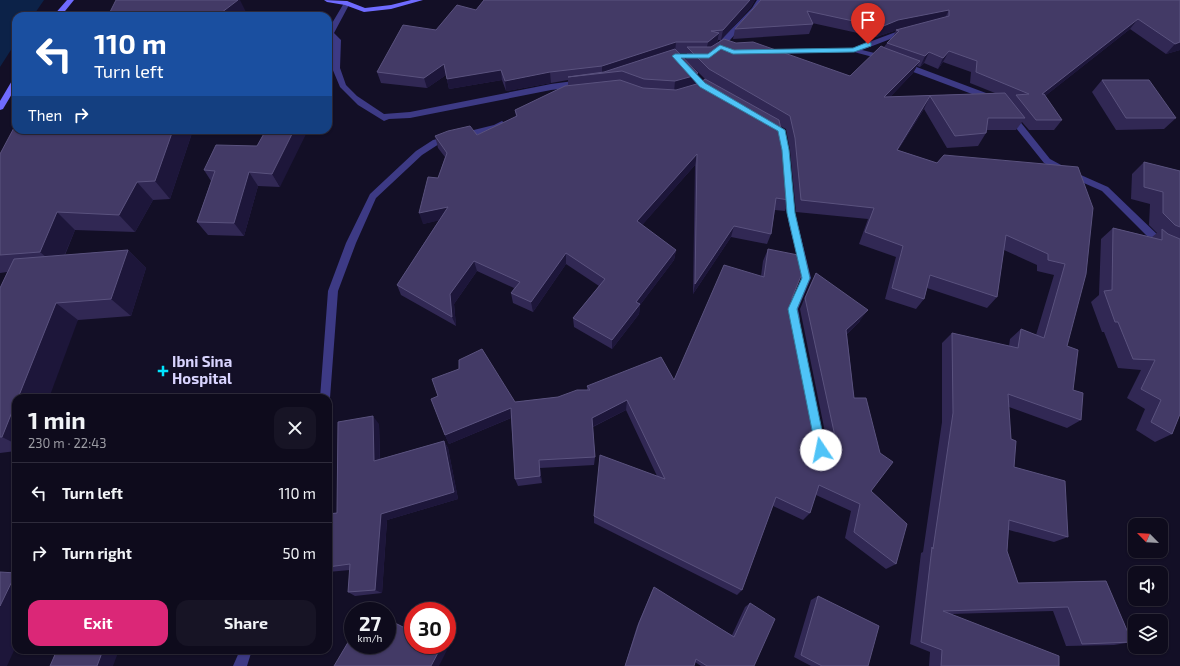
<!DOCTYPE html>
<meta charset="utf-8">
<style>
:root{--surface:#0e0b1c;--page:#171425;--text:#f1f3f6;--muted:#9b9ba3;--line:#2e2b3b;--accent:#db2777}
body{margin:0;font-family:"Exo 2",sans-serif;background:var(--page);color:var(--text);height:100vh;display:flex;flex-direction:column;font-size:15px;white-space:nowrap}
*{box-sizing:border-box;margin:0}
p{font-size:13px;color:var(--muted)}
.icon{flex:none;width:22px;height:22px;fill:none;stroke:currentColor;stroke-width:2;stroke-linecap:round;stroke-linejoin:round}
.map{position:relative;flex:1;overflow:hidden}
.details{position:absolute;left:12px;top:394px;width:320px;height:260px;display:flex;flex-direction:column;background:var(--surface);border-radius:12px;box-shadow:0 1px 3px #0004,0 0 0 1px var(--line)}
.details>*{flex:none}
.guide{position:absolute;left:12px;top:12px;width:320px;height:122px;border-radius:12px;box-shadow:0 1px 3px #0004,0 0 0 1px var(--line);background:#1a4fa0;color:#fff;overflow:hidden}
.needle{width:26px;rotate:294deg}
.fabs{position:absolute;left:1128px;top:518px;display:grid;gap:8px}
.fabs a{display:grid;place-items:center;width:40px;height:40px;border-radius:8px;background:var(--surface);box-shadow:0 1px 3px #0004,0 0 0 1px var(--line);font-size:20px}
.speed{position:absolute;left:344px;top:602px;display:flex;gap:8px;font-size:20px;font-weight:700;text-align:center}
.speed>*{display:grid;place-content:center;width:52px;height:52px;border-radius:50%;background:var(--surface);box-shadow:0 1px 3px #0004,0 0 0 1px var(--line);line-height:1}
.speed small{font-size:10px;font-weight:400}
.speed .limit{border:6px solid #d22;background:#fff;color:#111}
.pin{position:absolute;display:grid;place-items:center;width:34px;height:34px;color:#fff;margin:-41px -17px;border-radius:50% 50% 50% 0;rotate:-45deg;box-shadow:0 0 4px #0007}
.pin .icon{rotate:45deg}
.me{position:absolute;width:44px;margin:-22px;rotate:349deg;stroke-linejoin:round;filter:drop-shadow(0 0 3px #0008)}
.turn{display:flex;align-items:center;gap:14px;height:84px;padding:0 16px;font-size:18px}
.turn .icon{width:52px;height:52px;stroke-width:2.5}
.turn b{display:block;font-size:28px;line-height:34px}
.then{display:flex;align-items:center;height:38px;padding:0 16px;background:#0003;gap:8px;font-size:15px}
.round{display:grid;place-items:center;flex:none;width:42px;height:42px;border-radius:12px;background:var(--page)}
.headline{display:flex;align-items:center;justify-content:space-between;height:68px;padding:0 16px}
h1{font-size:24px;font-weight:700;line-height:30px}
.primary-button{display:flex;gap:8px;margin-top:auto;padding:8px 16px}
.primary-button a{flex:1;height:46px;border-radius:12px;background:var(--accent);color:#fff;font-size:16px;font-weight:700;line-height:46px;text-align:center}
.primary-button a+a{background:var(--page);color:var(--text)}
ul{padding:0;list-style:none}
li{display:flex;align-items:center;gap:12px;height:60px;padding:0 16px;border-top:1px solid var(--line)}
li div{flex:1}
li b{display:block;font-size:15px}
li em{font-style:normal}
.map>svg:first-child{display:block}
.water{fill:#0c2248}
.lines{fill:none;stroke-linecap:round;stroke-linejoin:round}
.minor{fill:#3d3a85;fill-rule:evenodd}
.secondary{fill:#6f6bff;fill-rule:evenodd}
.wall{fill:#312854;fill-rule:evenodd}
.shaded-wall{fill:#1d163a}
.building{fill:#433a66;stroke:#5a527e}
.route{fill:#4fc3f7;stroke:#337fa1}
.poi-dot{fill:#00e5ff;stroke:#130f26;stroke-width:1.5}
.labels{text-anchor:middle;stroke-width:4;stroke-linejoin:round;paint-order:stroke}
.poi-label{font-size:15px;font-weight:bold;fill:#d9d4ff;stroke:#130f26;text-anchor:start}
</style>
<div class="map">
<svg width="1180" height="666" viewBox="0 0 1180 666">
<rect width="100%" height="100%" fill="#130f26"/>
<polygon class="water" points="0,0 44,0 33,16 16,16 16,42 0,67"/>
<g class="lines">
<g class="minor">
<polygon points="757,0 763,0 757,10 721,50 715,50 715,46 752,8"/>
<polygon points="347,1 350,3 334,33 341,40 340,68 346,85 357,96 384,114 410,112 551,84 581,80 585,83 581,86 551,90 410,118 389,119 384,121 358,105 340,87 332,68 333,40 328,35 328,30 344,3"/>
<polygon points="904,29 910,29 911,31 862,50 887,56 888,58 884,60 854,52 765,54 761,52 765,50 853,48"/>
<polygon points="900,63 906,63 994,96 995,98 994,100 988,100 900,67"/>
<polygon points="684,68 690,68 706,83 706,87 697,93 691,93 691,89 698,85 684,72"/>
<polygon points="1011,113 1014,114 1050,159 1074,172 1108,187 1161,238 1180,246 1180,254 1155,244 1102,191 1068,176 1044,163 1008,118 1008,114"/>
<path d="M770 120 785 130 789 150 795 213 811 278 798 309 800 319 798 322 795 323 792 322C782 302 802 291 801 276 799 255 790 234 787 213 782 186 783 159 777 131L767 125V121Z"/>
<polygon points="502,121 506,124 499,129 439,144 422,155 376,198 356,243 338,291 330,398 328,402 328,398 320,398 328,291 346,243 370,194 416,151 433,140 494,125"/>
<polygon points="240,650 252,650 247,666 233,666"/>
</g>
<g class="secondary">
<polygon points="67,0 74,0 61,16 53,16"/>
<polygon points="324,0 347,1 365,8 391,5 411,0 423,0 391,9 364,12 345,5 327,2"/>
<polygon points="13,79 16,79 16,87 3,109 0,110 0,101"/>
</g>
</g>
<g class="wall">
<path d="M484 0H755L751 7 721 40H718L717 43 850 76 884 47 887 43 894 35 896 30 903 29 894 31 876 37 812 23 813 24 809 34 733 39 735 29 761 0H1180V50L1166 54 1130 29 1045 96 1062 120 1054 130H1029L1022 122 1016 130H987L986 133 978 146 947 148 924 109 898 150 937 163 1078 167 1067 346 1073 390 1081 420 1067 428 1009 407 1011 439 1014 467 1068 537 1054 542 1009 530 1007 551 1018 583 1106 581 1132 642 1114 645 1066 646 1053 611 950 614 1059 666H929L930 652 910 644 921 553 923 552 942 422V343L952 333 1009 346 1010 339 1021 329 1036 335 1054 275 1037 271V265L1004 250 997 297 987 308 927 288 924 299 916 309 885 299 896 257 859 244 868 219 796 212 790 150 786 129 780 126 789 200 785 211 775 210 771 234 767 244 731 237 693 294 695 165 642 225 676 250 674 260 640 305 639 314 612 349 574 327 573 318 599 286 566 264 533 312 513 303 511 293 514 288 477 271 454 304 456 326 401 295 397 285 439 220 423 224 438 178 445 157 438 148 435 136 477 135 516 117 515 110 568 85V80L551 83 506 91 502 80 449 89 446 75 427 88 381 83 377 72 436 30 476 10ZM679 53H687L686 60 705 79 700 83 696 84 698 73ZM943 62 971 72 970 83 995 93 890 97 913 73 917 66 920 67 924 63 938 69Z"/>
<polygon points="1102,80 1176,118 1164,129 1116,130 1092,92"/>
<polygon points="193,130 170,199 153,200 135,232 75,230 65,255 128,250 146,268 131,316 78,320 16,398 16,451 0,453 0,288 7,272 0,273 0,154"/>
<polygon points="257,146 280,187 258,186 244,236 208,235 197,222 211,181 204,170"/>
<polygon points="1144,162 1180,171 1180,414 1172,434 1155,442 1136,430 1145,409 1127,398 1141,370 1118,368 1104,332 1102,332 1091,302 1099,295 1101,239 1113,228 1152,237 1157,233 1149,225 1150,204 1131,199 1132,174"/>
<polygon points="768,249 792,298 821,442 824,447 828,447 800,309 810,285 816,273 860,321 847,334 854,398 871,491 896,564 886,569 845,538 851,511 816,495 810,513 803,520 773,506 742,590 737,595 594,523 594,516 657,476 626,410 593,427 595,457 594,465 540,468 542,483 518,486 515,479 511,418 449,444 445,435 515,402 558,397 587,390 587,386 674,380 761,276 763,261"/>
<polygon points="379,424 380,459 444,441 448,448 458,499 387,520 382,593 355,596 348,592 350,570 328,572 328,514 337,513"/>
<polygon points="652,591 732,635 745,607 750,603 754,666 701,666 695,662 694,666 625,666 637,626"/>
<polygon points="818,596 868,666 811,666 794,657 811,600"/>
</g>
<g class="shaded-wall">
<polygon points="238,0 240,0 248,16 217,16"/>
<polygon points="750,0 755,0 751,7 721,40 723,30"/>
<polygon points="949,10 944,20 894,31 876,37 881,27 898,20"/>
<polygon points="1138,19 1130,29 1035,104 1042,94"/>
<polygon points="719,33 717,43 706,52 708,42"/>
<polygon points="676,42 675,53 602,73 602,66"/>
<polygon points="1180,42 1180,50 1166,54 1175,44"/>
<polygon points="949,51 943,62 938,69 943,58"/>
<polygon points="929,52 924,63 920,67 925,56"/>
<polygon points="920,61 913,73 878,110 884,97"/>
<polygon points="444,64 446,75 427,88 424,78"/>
<polygon points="501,70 502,80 449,89 447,79"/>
<polygon points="550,72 551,83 506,91 505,81"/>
<polygon points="698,73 696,85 674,92 675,81"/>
<polygon points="930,96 924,109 890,162 897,150"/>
<polygon points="173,130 193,130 170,199 155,181"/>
<polygon points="294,130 308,130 280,187 272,174"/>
<polygon points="697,154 695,165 636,232 637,221"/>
<polygon points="249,172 258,186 244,236 234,223"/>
<polygon points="137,182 153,200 135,232 119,215"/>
<polygon points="448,207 451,218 423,224 419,213"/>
<polygon points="57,212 75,230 59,268 40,252"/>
<polygon points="734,226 731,237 693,294 695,284"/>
<polygon points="128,250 146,268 131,316 111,299"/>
<polygon points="676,250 674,260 640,305 639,314 612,349 612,340 636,302"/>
<polygon points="566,253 566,264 533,312 531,302"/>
<polygon points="474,261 477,271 454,304 456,326 452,317 450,294"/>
<polygon points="56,303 78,320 49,398 18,398"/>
<polygon points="868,310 860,321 839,341 846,330"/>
<polygon points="627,400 626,410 592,427 592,418"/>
<polygon points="16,402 16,444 2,437"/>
<polygon points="511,408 513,417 449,444 445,435"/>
<polygon points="373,416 379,424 380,468 374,461"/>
<polygon points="444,441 448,448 458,499 387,520 382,593 375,590 381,514"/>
<polygon points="539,460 540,468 542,483 540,476"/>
<polygon points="16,573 16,646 7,666 0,666 0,606"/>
<polygon points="437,645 447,650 439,666 431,666"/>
<polygon points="103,650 119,650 113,666 97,666"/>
</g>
<g class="building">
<polygon points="116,0 238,0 217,16 108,16"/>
<polygon points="484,0 750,0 723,30 711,31 719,33 708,42 676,42 602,66 550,72 505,81 501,70 447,79 444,64 424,78 377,72 403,25 436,30 457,5 476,10"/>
<polygon points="761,0 1180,0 1180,42 1175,44 1138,19 1042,94 1044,94 1062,120 1036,120 1016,95 1029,94 976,72 977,61 949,51 943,58 929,52 925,56 887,43 899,31 896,30 949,16 949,10 898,20 881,27 807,11 813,24 735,29"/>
<polygon points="724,39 736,43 753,42 850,76 881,46 885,48 920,61 884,97 1005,93 1025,118 988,118 986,133 955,136 930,96 897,150 937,163 944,155 1078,167 1093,208 1086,274 1067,346 1078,350 1073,390 1083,393 1081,420 1008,394 1011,439 1016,441 1014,467 1065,481 1068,537 1009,520 1007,551 1018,583 1106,581 1132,642 1082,644 1068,607 943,611 1059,656 1059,666 941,666 942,650 921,642 932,547 933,549 953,413 952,333 1018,348 1021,329 1044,338 1065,264 1048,260 1048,254 1006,235 997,297 930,275 924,299 892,288 903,246 865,232 874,208 801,200 795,138 790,116 709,69 687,47 711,47"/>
<polygon points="675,49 698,73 693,76 675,81 644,79 622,71 568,77 604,72"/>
<polygon points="705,79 779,120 783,139 789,200 776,198 771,234 734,226 695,284 697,154 637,221 676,250 636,302 640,304 612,340 573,318 605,279 566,253 531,302 511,293 520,282 474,261 450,294 452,317 397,285 448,207 419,213 428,177 438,178 447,153 435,136 448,131 470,126 477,135 517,116 515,110 565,86 620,80 643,88 676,90 700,83"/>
<polygon points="1102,80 1149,80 1176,118 1126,118"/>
<polygon points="16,124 16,130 173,130 155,181 137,182 119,215 57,212 40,252 0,255 0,154"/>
<polygon points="266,130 294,130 272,174 249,172 234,223 197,222 215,171 204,170 216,145 257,146"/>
<polygon points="1144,162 1180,171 1180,227 1175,225 1163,213 1163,192 1144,187"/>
<polygon points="1113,228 1162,240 1162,229 1168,234 1180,239 1180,414 1172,434 1151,422 1161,400 1141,389 1155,360 1133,359 1118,322 1115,322 1104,291 1112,290"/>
<polygon points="768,249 803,256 805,266 792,298 821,442 824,447 833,447 836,441 805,298 816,273 868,310 846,330 854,398 866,398 880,453 893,462 871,491 907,524 896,564 854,532 860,504 819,485 810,513 776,497 742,590 594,516 600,455 665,479 627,400 592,418 595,457 539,460 540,476 515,479 511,408 445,435 431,399 438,396 432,379 459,369 459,360 482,349 515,402 558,397 577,390 590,390 587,386 661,357 674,380 724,265 764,277"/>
<polygon points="128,250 111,299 56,303 18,398 16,398 16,402 2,437 0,437 0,288 14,259"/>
<polygon points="373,416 374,461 444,441 454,492 381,514 375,590 348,592 350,564 328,567 328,514 337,513 338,422"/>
<polygon points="0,572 16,573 0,606"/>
<polygon points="654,587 734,637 750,603 775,619 754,666 707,666 696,659 694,666 625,666 639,623"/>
<polygon points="818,596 879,626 868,666 822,666 801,655"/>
<polygon points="368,609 372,611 366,611"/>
<polygon points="387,619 413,632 413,645 437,645 441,647 431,666 334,666 353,634 353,645 387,645"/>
<polygon points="57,650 103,650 97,666 50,666"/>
</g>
<polygon class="route" points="868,42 871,43 871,46 854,52 733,54 721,49 709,58 681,58 705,83 785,130 789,150 795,213 810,278 797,309 826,450 825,454 821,455 818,454 816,450 788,309 802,278 787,213 782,150 778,131 700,87 672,56 675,54 708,54 720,45 734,50 853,48"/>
<path class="poi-dot" d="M161 365h4v4h4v4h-4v4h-4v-4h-4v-4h4z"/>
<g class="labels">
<g class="poi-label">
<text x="172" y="367">Ibni Sina<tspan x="172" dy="17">Hospital</tspan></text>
</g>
</g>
</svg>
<div class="fabs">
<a><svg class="needle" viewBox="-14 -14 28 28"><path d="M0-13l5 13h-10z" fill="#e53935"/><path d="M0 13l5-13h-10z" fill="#9b9ba3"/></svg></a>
<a><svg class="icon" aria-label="sound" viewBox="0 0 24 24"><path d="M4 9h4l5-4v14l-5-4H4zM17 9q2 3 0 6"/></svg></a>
<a><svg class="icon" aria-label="layers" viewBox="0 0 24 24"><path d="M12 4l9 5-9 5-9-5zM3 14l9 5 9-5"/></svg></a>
</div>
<div class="speed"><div>27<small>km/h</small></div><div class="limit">30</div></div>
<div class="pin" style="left:868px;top:44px;background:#d93025"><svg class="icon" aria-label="arrive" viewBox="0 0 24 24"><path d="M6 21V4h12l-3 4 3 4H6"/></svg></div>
<svg class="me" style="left:821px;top:450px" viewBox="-20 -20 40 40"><circle r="19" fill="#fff"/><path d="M0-13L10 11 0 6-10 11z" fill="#4fc3f7"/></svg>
<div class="guide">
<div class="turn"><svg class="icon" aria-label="left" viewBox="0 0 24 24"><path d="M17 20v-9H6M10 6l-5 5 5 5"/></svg><div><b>110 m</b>Turn left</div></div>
<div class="then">Then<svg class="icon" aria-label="right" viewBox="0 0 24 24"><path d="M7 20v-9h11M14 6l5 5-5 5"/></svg></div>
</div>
<section class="details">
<div class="headline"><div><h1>1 min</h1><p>230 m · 22:43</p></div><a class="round"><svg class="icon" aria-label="close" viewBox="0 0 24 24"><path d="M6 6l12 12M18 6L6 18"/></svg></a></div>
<ul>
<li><svg class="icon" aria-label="left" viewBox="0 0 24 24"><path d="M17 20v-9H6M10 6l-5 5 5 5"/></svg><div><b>Turn left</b></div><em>110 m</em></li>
<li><svg class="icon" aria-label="right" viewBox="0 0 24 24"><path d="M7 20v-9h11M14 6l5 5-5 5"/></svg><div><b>Turn right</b></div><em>50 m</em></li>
</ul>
<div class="primary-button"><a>Exit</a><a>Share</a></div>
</section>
</div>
